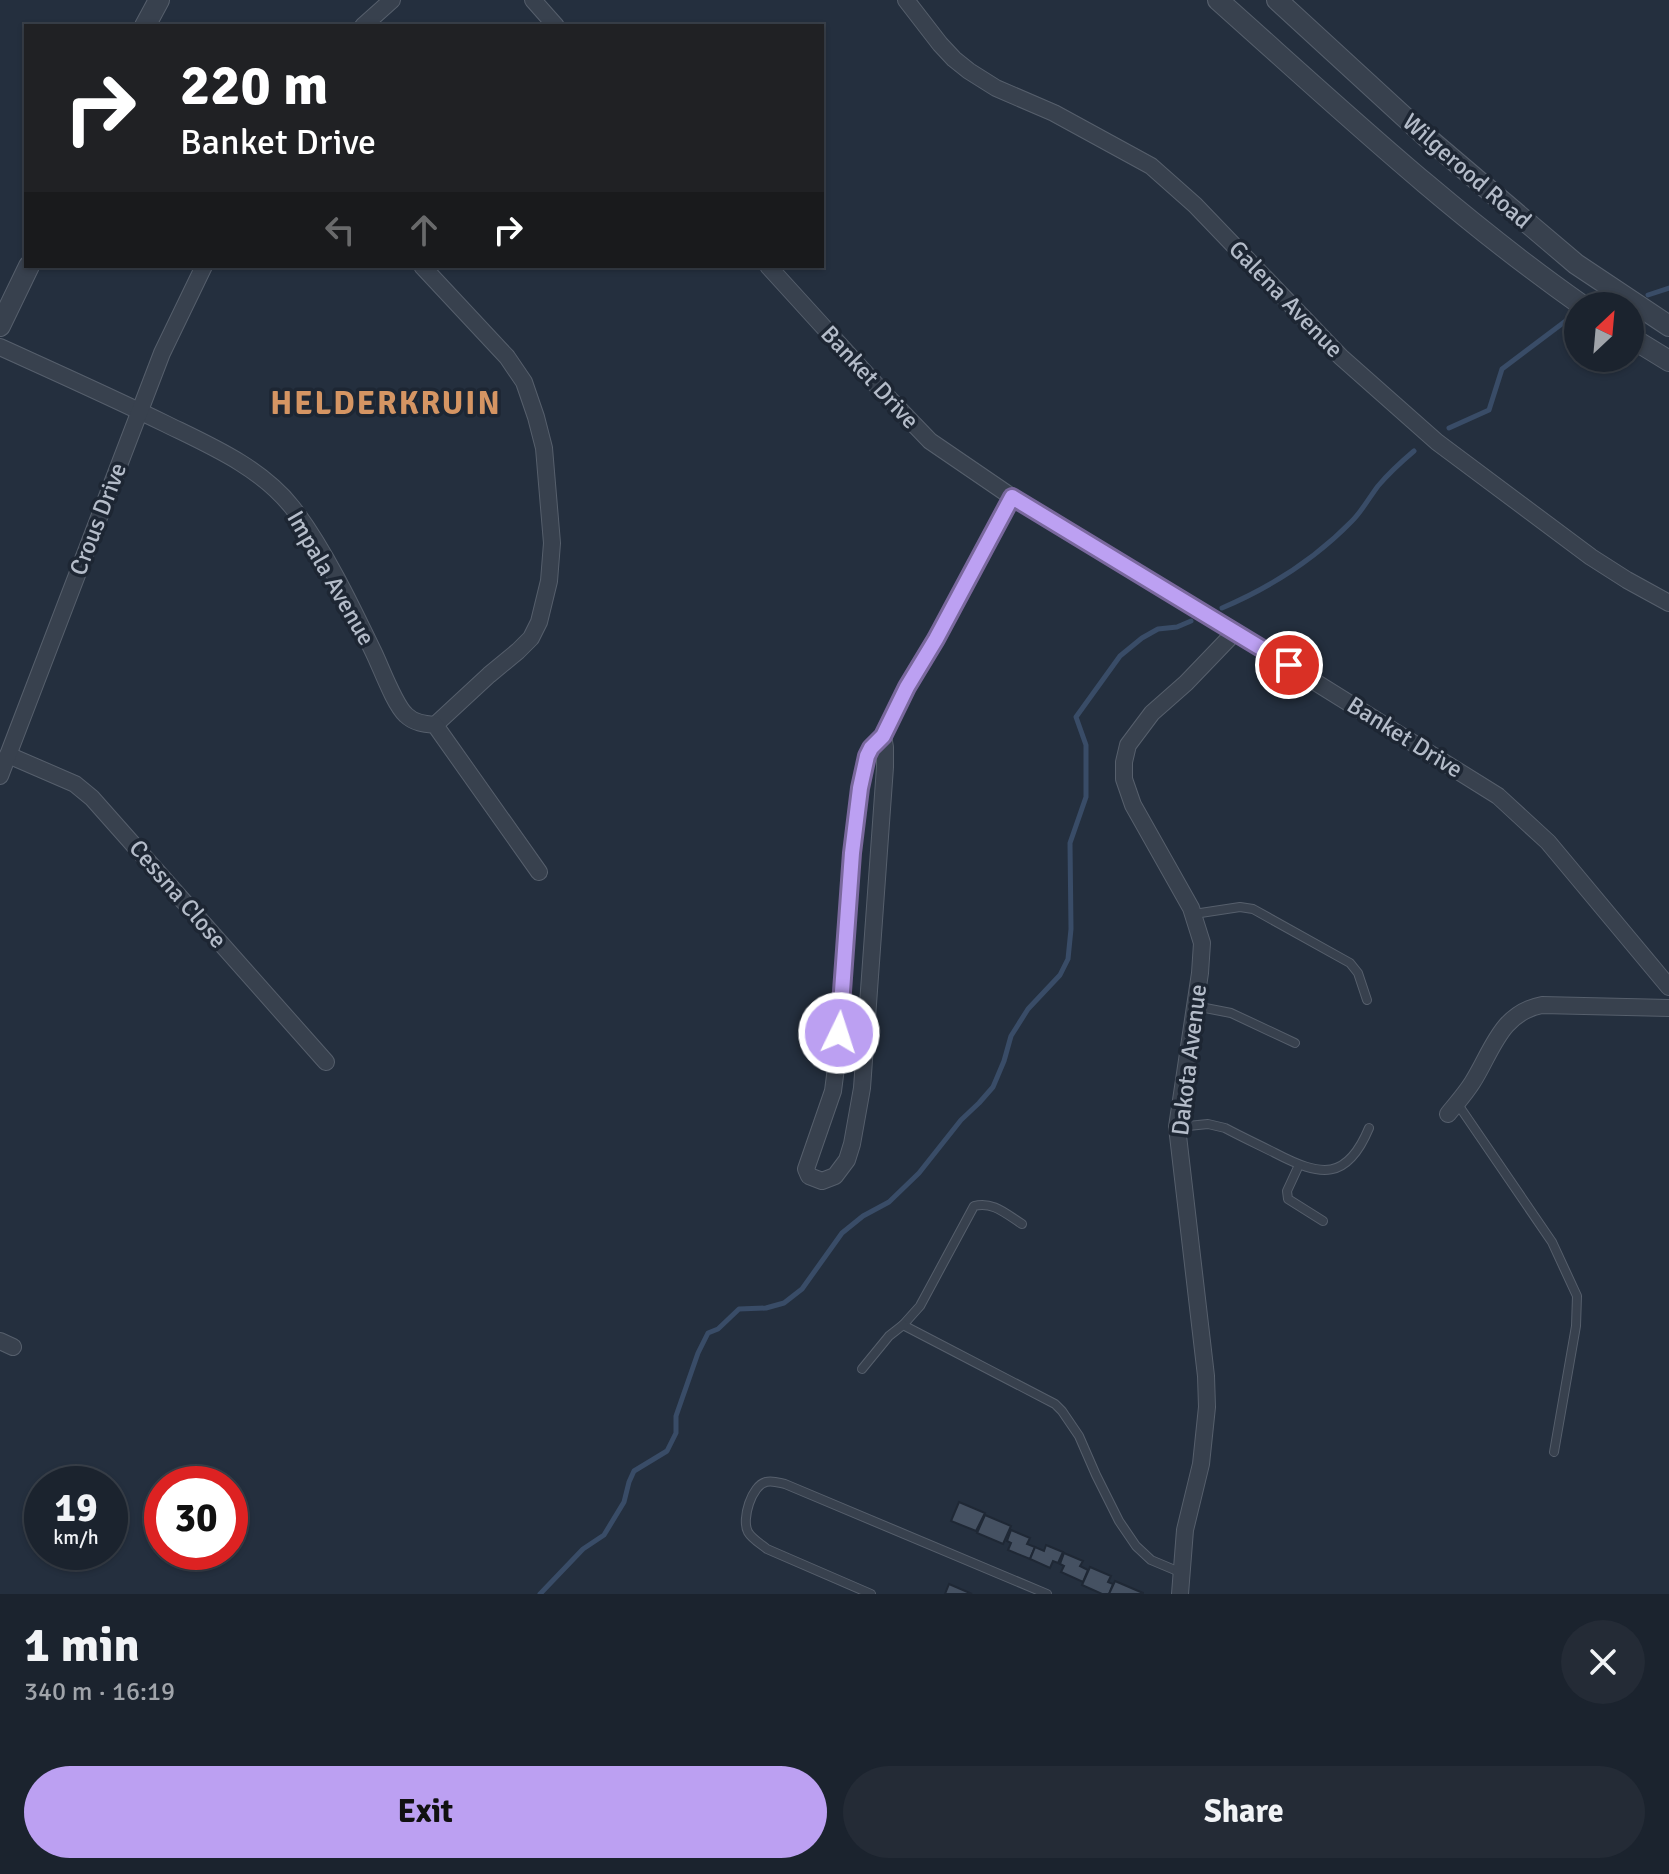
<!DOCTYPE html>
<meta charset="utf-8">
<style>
:root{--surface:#1b232e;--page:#242b36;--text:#f1f3f6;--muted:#a0a4aa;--line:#39404a;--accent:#bca0f2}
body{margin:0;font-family:Signika,sans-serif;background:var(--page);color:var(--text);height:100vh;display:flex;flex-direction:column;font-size:30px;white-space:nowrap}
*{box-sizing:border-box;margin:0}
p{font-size:26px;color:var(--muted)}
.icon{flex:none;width:44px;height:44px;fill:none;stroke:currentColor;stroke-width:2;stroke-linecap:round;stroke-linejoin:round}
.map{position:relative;height:1594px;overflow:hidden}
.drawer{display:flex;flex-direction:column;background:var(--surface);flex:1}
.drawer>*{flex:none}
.hud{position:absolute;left:24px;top:24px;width:800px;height:244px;border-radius:0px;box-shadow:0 2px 6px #0004,0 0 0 2px var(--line);background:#202124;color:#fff;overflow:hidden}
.needle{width:52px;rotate:26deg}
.buttons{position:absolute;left:1564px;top:292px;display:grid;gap:16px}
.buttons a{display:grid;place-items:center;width:80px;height:80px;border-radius:50%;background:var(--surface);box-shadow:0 2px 6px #0004,0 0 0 2px var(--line);font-size:40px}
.speed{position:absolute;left:24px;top:1466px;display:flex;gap:16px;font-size:40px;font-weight:700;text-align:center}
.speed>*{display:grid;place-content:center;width:104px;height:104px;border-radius:50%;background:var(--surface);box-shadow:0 2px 6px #0004,0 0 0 2px var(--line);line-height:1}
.speed small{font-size:20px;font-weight:400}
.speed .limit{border:12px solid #d22;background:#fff;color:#111}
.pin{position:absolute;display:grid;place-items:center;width:68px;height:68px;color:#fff;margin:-34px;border:4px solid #fff;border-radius:50%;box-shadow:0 2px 8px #0007}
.me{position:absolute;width:88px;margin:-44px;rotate:4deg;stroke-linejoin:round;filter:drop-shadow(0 0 6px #0008)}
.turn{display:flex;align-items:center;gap:28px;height:168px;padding:0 24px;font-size:36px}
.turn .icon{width:104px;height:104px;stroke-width:2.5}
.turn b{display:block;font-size:56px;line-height:68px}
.lanes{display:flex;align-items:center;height:76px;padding:0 24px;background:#0003;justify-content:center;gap:40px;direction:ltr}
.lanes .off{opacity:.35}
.round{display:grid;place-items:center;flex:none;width:84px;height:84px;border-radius:42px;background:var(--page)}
.overview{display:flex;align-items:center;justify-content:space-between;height:136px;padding:0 24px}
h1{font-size:48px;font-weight:700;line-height:60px}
.primary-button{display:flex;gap:16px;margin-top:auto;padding:16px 24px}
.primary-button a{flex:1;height:92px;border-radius:48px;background:var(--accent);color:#111;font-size:32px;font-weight:700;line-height:92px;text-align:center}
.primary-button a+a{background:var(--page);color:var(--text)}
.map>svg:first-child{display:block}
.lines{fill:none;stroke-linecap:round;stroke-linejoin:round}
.stream{stroke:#394c67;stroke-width:5}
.building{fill:#455162;stroke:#1f2835;stroke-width:2}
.service-casing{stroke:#565f6c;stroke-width:10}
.minor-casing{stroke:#565f6c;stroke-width:18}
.tertiary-casing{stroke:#565f6c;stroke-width:22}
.service{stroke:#38414e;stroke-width:8}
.minor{stroke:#38414e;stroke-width:16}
.tertiary{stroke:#38414e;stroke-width:20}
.route-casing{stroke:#7a689d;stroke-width:20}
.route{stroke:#bca0f2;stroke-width:14}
.labels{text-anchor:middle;stroke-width:7;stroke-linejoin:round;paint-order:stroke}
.street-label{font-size:24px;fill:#b4bcc9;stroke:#1d2633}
.district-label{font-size:32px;font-weight:bold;letter-spacing:2px;fill:#d59563;stroke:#1d2633}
</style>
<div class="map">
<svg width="1669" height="1594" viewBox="0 0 1669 1594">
<rect width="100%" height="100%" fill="#242f3e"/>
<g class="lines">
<g class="stream">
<polyline points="1648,295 1669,288"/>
<polyline points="1449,428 1489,410 1502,369 1567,320"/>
<path d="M1222 608C1269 588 1315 559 1352 521 1362 511 1369 498 1378 486 1389 473 1401 462 1414 451"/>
<polyline points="540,1594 583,1549 604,1535 624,1502 629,1482 634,1471 667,1451 676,1433 676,1416 698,1353 708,1333 718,1329 739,1309 766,1308 784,1303 802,1289 842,1233 863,1216 889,1202 919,1173 961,1120 979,1103 993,1087 1004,1061 1011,1036 1028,1009 1060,975 1068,959 1071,929 1070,843 1086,797 1086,745 1076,717 1120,656 1142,638 1158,629 1177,627 1191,621"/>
</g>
</g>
<g class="building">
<polygon points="959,1502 985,1513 976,1531 951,1521"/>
<polygon points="985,1515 1011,1526 1003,1544 977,1533"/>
<polygon points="1011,1530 1030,1538 1027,1544 1035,1547 1030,1559 1008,1550 1011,1543 1007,1541"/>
<polygon points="1046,1545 1063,1552 1058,1563 1053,1561 1050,1568 1030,1559 1035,1547 1044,1551"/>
<polygon points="1064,1553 1083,1561 1080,1566 1088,1570 1083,1582 1061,1572 1064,1566 1060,1564"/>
<polygon points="1090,1567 1111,1576 1108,1582 1113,1584 1109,1594 1102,1594 1082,1585"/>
<polygon points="1115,1581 1143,1593 1143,1594 1109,1594"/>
<polygon points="949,1584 972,1594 945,1594"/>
</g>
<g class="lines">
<g class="service-casing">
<g id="service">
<polyline points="1194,914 1240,907 1253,909 1350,963 1358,973 1367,1000"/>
<polyline points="1195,1006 1231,1013 1295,1043"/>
<polyline points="1457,1103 1552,1242 1577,1296 1576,1326 1554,1452"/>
<path d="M1178 1127 1208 1124 1225 1128C1242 1137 1259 1145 1275 1153 1321 1177 1347 1181 1369 1128"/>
<polyline points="1299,1165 1287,1191 1288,1199 1323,1221"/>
<path d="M1022 1224C1006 1214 993 1201 974 1206L920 1306 903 1325 1055 1404 1062 1411 1079 1436 1096 1475 1119 1521 1136 1546 1151 1560 1182 1573"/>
<polyline points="862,1369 889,1336 903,1325"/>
<path d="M871 1594 767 1549C761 1544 752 1539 748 1532 741 1519 752 1485 766 1482 772 1480 780 1483 785 1484L1047 1594"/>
</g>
</g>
<g class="minor-casing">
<g id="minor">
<polyline points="533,0 556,26"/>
<polyline points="906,0 940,44 954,59 969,71 996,88 1054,113 1151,166 1195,205 1341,357 1437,442 1591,557 1627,580 1669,603"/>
<polyline points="363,26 392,0"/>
<polyline points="422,266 507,357 524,382 536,417 544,448 552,543 549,581 539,622 531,638 518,651 489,675 435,725"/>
<polyline points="768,266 879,388 930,441 1012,497 1235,632 1498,796 1548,842 1669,987"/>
<path d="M0 347C55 372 111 397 166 424 211 446 260 467 292 507 323 547 351 605 373 651 381 667 394 704 406 715 414 723 425 724 435 725L539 872"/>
<polyline points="883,736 885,747 885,767 862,1088 852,1144 847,1160 835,1176 822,1181 809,1176 806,1169 833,1091 837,1060 852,853 860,788 867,756 871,748 883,736 907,687 936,639 1012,497"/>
<polyline points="8,755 75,784 92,798 326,1062"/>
<polyline points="0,776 162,353 204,266"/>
<path d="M1448 1114C1456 1104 1465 1094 1472 1083 1492 1052 1500 1013 1542 1005L1669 1008"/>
<polyline points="0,1341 13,1347"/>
<polyline points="1180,1594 1185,1530 1201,1464 1207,1407 1206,1376 1177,1127 1200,973 1202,943 1191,908 1133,805 1124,779 1124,762 1128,745 1152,713 1186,683 1235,632"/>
</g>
</g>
<g class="tertiary-casing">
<g id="tertiary">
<path d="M1218 0C1336 105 1453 215 1583 306"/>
<polyline points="1277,0 1423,134 1576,264 1669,326"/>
<polyline points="145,26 159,0"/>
<polyline points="0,326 29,266"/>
<polyline points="1630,337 1669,361"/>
</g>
</g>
<use href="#service" class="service"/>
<use href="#minor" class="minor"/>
<use href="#tertiary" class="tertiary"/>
</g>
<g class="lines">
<g class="route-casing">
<polyline id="route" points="839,1033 852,853 860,788 867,756 871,748 883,736 907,687 936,639 1012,497 1289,665"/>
</g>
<use href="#route" class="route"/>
</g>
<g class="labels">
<g class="street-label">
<text transform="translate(1467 171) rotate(41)" y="8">Wilgerood Road</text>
<text transform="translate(1286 299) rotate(46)" y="8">Galena Avenue</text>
<text transform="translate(870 377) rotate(47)" y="8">Banket Drive</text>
<text transform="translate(98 519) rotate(-69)" y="8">Crous Drive</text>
<text transform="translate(331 578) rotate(60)" y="8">Impala Avenue</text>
<text transform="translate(1405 737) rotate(32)" y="8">Banket Drive</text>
<text transform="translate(178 894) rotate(49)" y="8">Cessna Close</text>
<text transform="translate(1189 1060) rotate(-83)" y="8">Dakota Avenue</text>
</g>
<g class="district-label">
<text x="386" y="414">HELDERKRUIN</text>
</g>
</g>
</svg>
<div class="buttons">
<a><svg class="needle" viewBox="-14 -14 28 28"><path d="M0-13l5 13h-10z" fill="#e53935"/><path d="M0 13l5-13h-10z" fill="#a0a4aa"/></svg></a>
</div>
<div class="speed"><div>19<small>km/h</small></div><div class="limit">30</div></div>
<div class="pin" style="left:1289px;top:665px;background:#d93025"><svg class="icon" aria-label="arrive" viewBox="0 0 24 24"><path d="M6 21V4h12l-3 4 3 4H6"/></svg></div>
<svg class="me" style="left:839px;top:1033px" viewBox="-20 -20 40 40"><circle r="17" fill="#bca0f2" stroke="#fff" stroke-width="3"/><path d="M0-11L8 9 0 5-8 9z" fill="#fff"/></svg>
<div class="hud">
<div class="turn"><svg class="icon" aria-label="right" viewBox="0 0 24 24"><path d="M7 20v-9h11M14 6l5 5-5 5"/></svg><div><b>220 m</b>Banket Drive</div></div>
<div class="lanes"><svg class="icon off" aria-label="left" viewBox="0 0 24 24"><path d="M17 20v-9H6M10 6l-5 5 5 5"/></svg><svg class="icon off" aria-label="ahead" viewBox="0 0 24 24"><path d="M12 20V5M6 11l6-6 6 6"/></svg><svg class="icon" aria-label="right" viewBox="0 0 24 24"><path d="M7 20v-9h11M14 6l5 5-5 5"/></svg></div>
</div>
</div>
<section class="drawer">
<div class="overview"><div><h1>1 min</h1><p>340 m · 16:19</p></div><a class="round"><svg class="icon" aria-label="close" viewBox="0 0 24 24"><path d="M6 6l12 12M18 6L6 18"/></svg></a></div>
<div class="primary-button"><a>Exit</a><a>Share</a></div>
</section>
